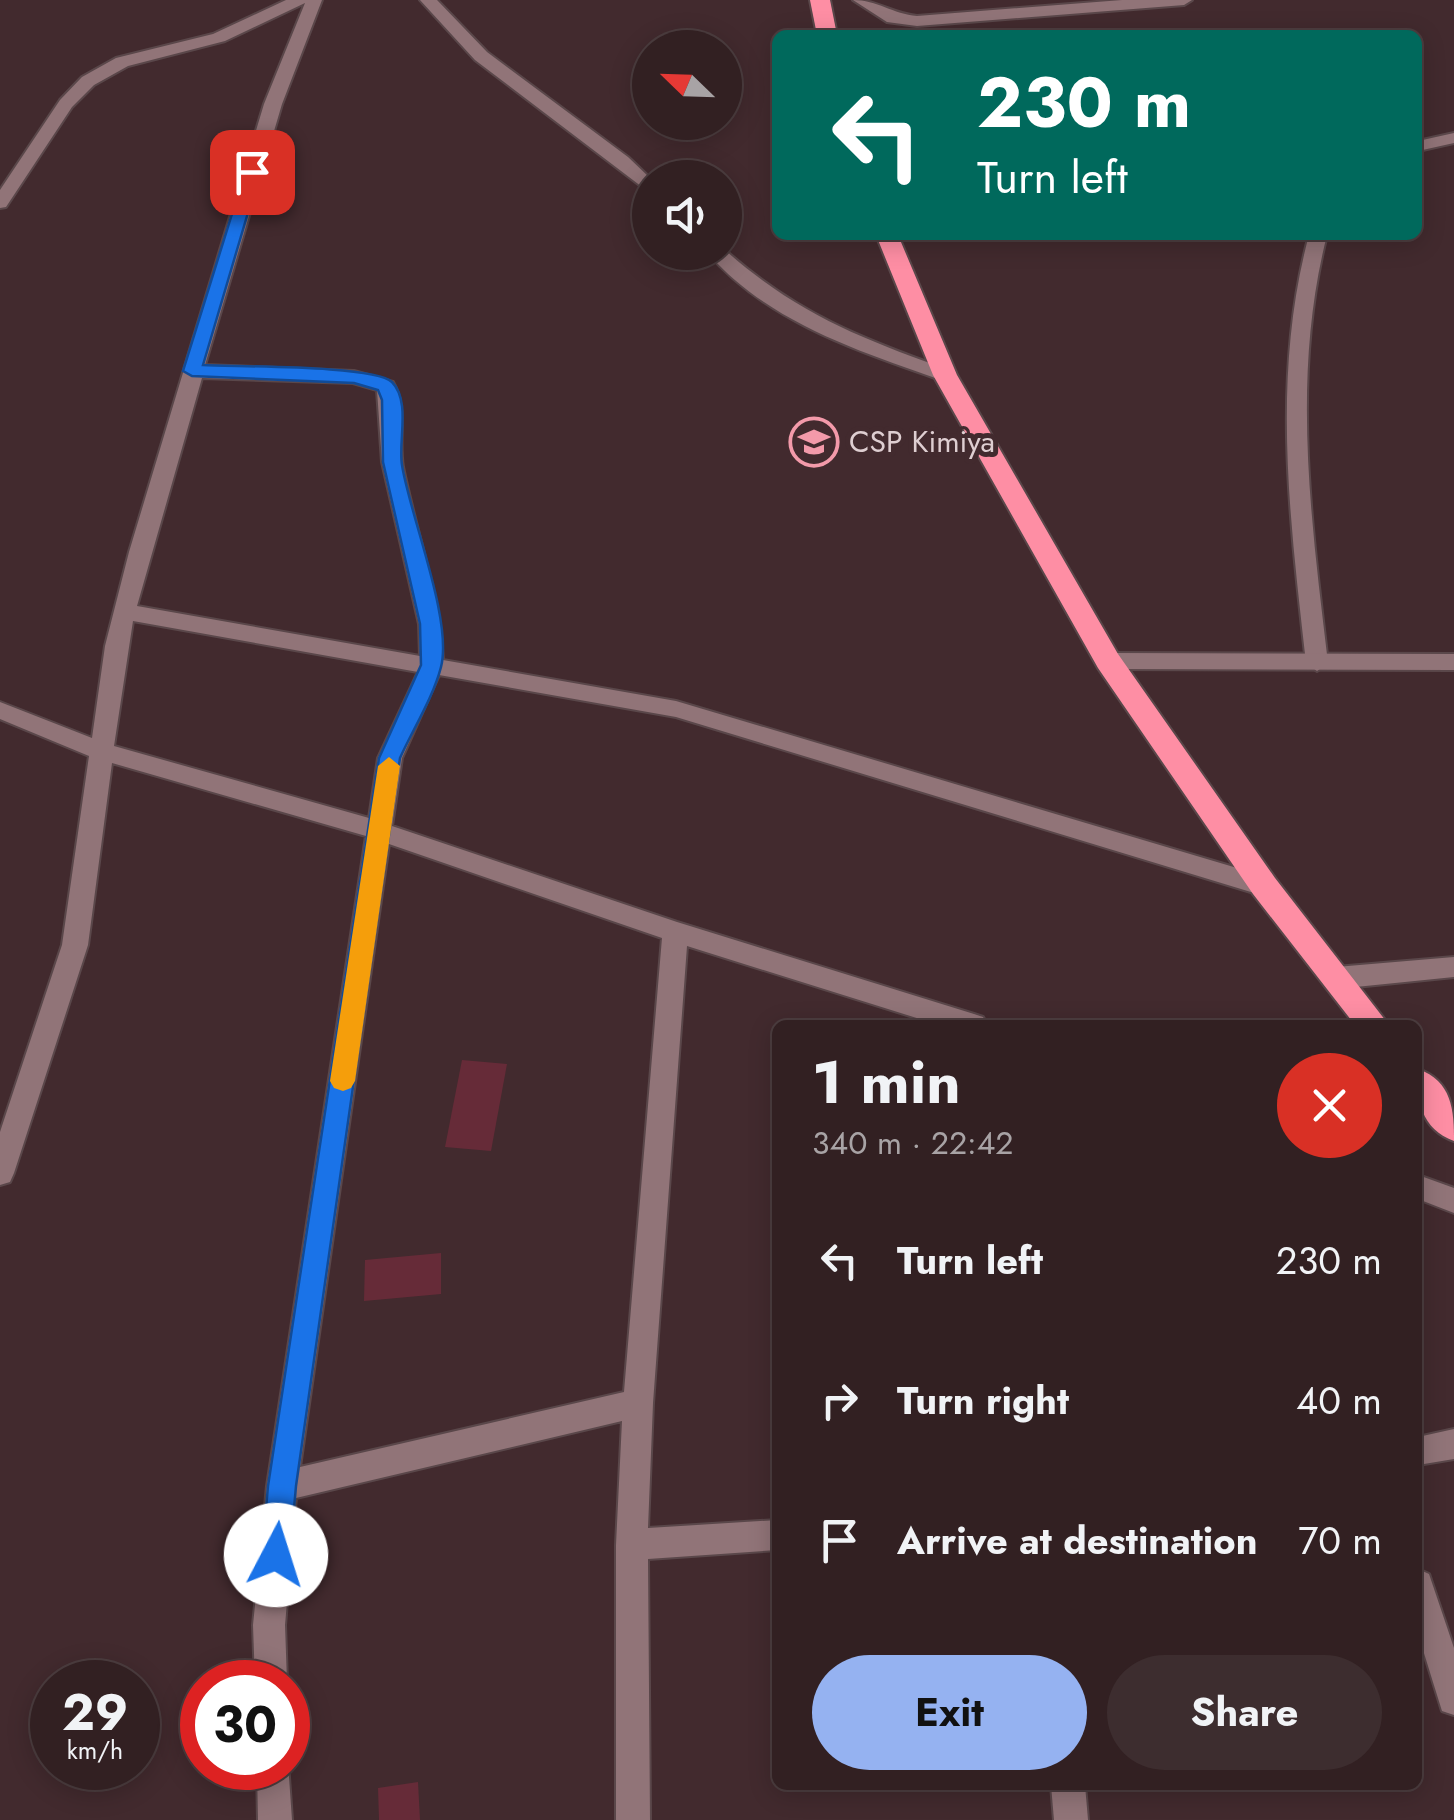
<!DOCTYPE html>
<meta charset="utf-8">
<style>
:root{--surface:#322022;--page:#3d2d2f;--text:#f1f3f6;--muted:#a8a3a5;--line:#4d3e40;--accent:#95b2f1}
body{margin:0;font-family:Jost,sans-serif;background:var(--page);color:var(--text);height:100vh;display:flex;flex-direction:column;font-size:38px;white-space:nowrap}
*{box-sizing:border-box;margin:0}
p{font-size:32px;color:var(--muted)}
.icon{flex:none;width:55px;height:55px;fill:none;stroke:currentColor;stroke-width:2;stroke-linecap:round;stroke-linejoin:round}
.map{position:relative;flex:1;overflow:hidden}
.details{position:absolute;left:772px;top:1020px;width:650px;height:770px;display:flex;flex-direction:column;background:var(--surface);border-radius:15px;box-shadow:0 5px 25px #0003,0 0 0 2px var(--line)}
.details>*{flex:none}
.banner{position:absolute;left:772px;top:30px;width:650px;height:210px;border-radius:15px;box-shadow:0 5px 25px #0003,0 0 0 2px var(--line);background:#00695c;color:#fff;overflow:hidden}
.needle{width:65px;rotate:293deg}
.buttons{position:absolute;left:632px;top:30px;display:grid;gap:20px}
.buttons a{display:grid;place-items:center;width:110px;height:110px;border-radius:50%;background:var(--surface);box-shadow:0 5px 25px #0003,0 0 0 2px var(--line);font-size:50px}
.speed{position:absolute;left:30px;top:1660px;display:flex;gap:20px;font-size:50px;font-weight:700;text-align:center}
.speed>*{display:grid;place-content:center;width:130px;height:130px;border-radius:50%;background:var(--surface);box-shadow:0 5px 25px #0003,0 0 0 2px var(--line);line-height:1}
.speed small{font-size:25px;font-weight:400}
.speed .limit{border:15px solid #d22;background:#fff;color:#111}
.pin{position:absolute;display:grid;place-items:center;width:85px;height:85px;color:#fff;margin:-42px;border-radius:20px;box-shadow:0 5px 15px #0006}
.me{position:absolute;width:110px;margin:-55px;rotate:5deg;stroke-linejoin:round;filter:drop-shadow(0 0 8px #0008)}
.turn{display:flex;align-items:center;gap:35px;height:210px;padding:0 40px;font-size:45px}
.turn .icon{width:130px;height:130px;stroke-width:2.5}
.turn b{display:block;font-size:70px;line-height:85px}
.round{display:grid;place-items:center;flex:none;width:105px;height:105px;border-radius:52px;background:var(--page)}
.head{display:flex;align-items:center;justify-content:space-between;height:170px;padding:0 40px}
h1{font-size:60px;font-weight:700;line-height:75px}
.cta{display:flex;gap:20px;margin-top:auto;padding:20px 40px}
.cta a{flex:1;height:115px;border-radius:60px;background:var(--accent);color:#111;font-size:40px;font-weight:700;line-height:115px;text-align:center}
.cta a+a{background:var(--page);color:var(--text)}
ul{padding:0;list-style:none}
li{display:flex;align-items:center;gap:30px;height:140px;padding:0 40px}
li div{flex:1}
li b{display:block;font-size:38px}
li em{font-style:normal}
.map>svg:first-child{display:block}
.building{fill:#662b38}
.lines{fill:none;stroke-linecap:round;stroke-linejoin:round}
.street-casing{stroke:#5a474a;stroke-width:4}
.secondary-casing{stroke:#5a474a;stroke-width:4}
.highway-casing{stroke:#5a474a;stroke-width:4}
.street{fill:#917478;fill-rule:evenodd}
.secondary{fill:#917478;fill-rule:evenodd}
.highway{fill:#fe8ea4;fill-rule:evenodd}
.route{fill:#1a73e8;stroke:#114b97;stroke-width:2.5}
.slow{fill:#f59e0b}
.labels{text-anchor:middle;stroke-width:10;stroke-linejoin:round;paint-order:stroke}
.poi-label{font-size:30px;fill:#deced1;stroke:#422a2e;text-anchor:start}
</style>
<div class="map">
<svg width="1454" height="1820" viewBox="0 0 1454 1820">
<rect width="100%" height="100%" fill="#422a2e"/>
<g class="building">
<polygon points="462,1060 507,1064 491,1151 445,1147"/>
<polygon points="441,1253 441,1294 364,1301 365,1260"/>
<polygon points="418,1782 420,1820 379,1820 378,1788"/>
</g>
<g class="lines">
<g class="street-casing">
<g id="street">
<path d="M286 0H322L282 104 205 365 354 371 393 382C408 408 398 438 403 467 416 531 439 594 443 660L676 701 1264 876 1273 879 1276 886 1273 893 1264 896 676 717 439 675 402 758 392 826 677 922 974 1014 983 1017 987 1025H939L687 946 653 1403 648 1528 778 1520V1550L648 1559 650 1820H616V1545L622 1421 296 1498 285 1625 287 1682H255L253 1625 267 1486 366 836 112 763 88 945 14 1173 10 1182 0 1185V1132L62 945 89 756 0 719V702L92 738 105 646 129 552 264 104 305 3 225 41 128 66 94 85 72 107 6 207 0 208V190L60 100 82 77 116 58 213 34ZM202 378 353 383 377 390 382 462 419 624 420 656 137 606ZM133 621 418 672 378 758 369 818 114 746ZM389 844 662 938 624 1392 300 1467Z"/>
<polygon points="420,0 437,0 487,52 628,157 650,178 650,193 475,60"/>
<path d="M853 0C877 0 893 14 917 16L1122 0H1192L1184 5 917 26 887 22Z"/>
<polygon points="1454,133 1454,143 1418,151 1418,141"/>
<path d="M1309 235H1327C1291 376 1311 520 1328 663L1317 671 1306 663C1290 520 1271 376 1309 235Z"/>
<path d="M725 250C797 314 862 339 952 371L955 375 945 381 938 379C856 350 766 321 707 252Z"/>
<polygon points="1454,957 1454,977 1336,989 1327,985 1323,978 1327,971 1336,967"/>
<polygon points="1418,1175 1454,1188 1454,1213 1418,1199"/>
<polygon points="1454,1429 1454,1459 1418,1465 1418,1437"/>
<polygon points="1418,1569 1429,1574 1454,1648 1454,1715 1442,1711 1418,1634"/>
<polygon points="288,1763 292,1820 258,1820 257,1768 288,1768"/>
<polygon points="1051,1785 1085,1785 1088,1820 1054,1820"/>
</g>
</g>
<g class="secondary-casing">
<polygon id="secondary" points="1108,653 1454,654 1454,670 1108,669 1097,661"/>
</g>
<g class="highway-casing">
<g id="highway">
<polygon points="810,0 830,0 837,35 817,35"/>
<polygon points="876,235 898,235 957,375 1118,654 1275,878 1389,1025 1355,1025 1253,894 1098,668 933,375"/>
<path d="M1418 1069C1452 1081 1454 1110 1454 1141 1421 1129 1416 1100 1418 1069Z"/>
</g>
</g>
<use href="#street" class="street"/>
<use href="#secondary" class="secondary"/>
<use href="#highway" class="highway"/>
</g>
<path class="route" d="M246 169 260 172 203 365C234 367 375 365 392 382 411 401 398 442 402 465 410 516 453 620 441 667 433 698 413 729 400 758L296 1486 290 1555 286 1565 276 1569 266 1565 262 1555 268 1486 379 758 421 665 420 624 383 462 382 400 378 390 354 383 192 376 183 371Z"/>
<polygon class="slow" points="389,757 400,766 355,1081 351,1088 343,1091 334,1088 330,1081 378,766"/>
<defs>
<g id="school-ring" transform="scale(2.5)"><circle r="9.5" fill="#422a2e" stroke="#f39aaa" stroke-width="1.5"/><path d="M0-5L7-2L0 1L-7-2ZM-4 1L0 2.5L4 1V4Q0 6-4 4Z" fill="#f39aaa"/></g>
</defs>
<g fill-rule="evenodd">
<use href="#school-ring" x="814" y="442"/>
</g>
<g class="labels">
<g class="poi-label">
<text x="849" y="452">CSP Kimiya</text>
</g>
</g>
</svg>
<div class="buttons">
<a><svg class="needle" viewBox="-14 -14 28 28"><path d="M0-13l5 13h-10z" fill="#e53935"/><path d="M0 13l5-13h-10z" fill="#a8a3a5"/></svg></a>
<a><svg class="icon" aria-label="sound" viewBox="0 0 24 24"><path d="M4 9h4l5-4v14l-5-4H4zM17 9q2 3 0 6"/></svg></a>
</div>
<div class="speed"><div>29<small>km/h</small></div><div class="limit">30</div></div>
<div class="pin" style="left:252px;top:172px;background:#d93025"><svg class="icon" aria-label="arrive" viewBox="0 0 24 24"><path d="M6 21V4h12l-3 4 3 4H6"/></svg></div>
<svg class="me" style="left:276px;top:1555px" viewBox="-20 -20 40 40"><circle r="19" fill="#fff"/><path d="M0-13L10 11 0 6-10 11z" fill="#1a73e8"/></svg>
<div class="banner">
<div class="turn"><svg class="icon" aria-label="left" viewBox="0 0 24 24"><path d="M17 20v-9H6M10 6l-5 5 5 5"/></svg><div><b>230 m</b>Turn left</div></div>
</div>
<section class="details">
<div class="head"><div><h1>1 min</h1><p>340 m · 22:42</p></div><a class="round" style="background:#d93025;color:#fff"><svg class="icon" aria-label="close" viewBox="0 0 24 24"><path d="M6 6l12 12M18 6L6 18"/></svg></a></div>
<ul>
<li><svg class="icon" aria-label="left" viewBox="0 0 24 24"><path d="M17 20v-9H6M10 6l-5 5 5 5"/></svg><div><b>Turn left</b></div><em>230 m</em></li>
<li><svg class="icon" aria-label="right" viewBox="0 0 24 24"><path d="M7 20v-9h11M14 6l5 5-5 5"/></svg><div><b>Turn right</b></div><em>40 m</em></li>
<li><svg class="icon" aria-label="arrive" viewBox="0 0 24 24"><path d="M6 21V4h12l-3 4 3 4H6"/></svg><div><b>Arrive at destination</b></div><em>70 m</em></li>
</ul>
<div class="cta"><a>Exit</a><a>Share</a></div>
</section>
</div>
